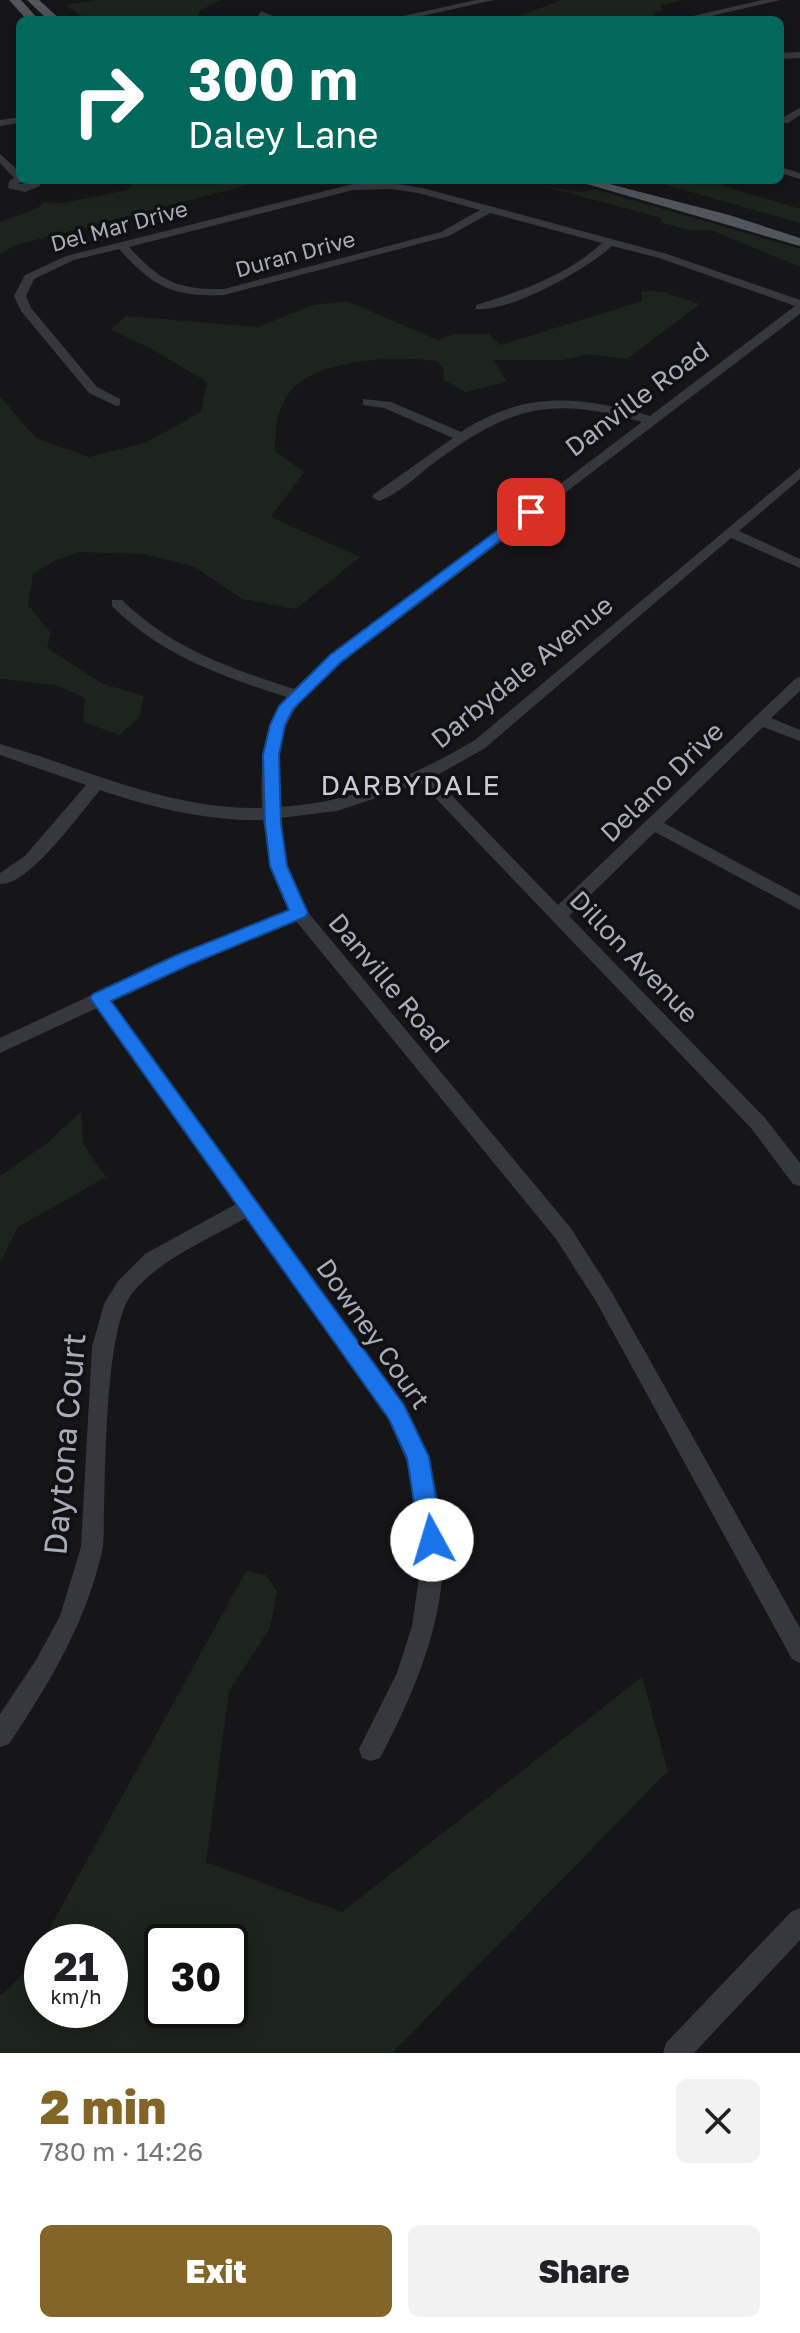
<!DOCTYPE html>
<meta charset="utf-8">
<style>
:root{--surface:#fff;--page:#f2f2f2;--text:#202124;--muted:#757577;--accent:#836627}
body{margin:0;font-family:"Golos Text",sans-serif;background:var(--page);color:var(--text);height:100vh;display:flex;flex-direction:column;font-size:30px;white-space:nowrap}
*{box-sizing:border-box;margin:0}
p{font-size:26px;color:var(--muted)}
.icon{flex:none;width:44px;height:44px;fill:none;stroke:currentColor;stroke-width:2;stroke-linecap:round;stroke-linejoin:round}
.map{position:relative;height:2053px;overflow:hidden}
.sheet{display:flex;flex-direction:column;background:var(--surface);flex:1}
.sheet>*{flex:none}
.top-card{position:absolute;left:16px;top:16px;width:768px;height:168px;border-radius:12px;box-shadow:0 4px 20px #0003;background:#00695c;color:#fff;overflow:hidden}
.speed{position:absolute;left:24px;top:1924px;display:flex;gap:16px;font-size:40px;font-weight:700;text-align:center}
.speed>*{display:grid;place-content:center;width:104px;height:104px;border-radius:50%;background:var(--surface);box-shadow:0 4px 20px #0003;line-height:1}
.speed small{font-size:20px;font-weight:400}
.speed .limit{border:4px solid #111;border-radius:12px;background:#fff;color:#111}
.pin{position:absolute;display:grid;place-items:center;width:68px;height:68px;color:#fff;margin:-34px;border-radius:16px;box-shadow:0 4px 12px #0006}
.me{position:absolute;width:88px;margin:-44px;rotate:354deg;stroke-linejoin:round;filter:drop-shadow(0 0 6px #0008)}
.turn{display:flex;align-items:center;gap:28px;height:168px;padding:0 40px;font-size:36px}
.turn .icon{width:104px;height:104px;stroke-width:2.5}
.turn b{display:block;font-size:56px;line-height:68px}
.round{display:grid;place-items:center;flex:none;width:84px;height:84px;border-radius:12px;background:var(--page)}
.overview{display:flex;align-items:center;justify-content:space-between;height:136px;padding:0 40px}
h1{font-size:48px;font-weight:800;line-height:60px;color:var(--accent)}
.button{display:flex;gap:16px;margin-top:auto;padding:16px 40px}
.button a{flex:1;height:92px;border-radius:12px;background:var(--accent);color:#fff;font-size:32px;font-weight:800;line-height:92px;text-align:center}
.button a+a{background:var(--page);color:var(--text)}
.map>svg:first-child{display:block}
.green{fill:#1c241d;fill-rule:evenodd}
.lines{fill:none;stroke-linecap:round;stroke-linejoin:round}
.minor{fill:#37383e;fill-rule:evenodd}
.major{fill:#53555d;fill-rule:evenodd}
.route{fill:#1a73e8;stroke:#114b97;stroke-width:2}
.labels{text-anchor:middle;stroke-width:7;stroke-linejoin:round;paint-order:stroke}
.far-street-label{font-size:22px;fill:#a8adb9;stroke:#111114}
.street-label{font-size:26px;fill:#a8adb9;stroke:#111114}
.neighbourhood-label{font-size:28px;letter-spacing:2px;fill:#c9ccd5;stroke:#111114}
.near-street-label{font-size:32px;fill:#a8adb9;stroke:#111114}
</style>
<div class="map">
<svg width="800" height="2053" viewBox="0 0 800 2053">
<rect width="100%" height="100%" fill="#161619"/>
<g class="green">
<polygon points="97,0 221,0 199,11 197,20 87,20 65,5"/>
<polygon points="562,0 684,0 661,5 662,11 653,12 657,20 495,20 519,16"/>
<polygon points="129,180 268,180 16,245 0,254 0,222 38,208 43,202 63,203 127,190 132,187"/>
<polygon points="649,180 704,180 800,209 800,223"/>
<polygon points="538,185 581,192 595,189 800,249 800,267 711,230 689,230 660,222 662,218"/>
<path d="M642 291 663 292 700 304 627 359 590 354 563 360H493L507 382 465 392 444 380 443 369 437 361C397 356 316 358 290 392 276 410 275 430 275 451L304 472 271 517 360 557 296 609 242 599 195 567 144 554 80 552 56 560 33 574 28 605 51 633 47 648 103 684 144 696 139 718 120 735 83 722 85 698 55 685 0 679V396L36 438 89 457 145 443 201 412 207 382 150 348 111 330 126 316 258 327 313 305 347 301 438 340 453 334H489L501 345 642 301Z"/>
<polygon points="81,1112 83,1144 106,1177 18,1227 0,1263 0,1176 46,1144"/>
<path d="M246 1571 266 1575 277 1591 270 1628 229 1691 206 1862 342 1912 642 1677 668 1771 392 2053H0V1996L27 1970 42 1943V2010H110V1942H42ZM162 1942H230V2010H162Z"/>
</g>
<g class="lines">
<g class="minor">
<polygon points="476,0 494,0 404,20 385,20"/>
<polygon points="762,0 780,0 698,19 693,16"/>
<polygon points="261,11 277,18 279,20 267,20 258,16"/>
<polygon points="800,52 800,58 780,59 780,53"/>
<polygon points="800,108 800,115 788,123 780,123 780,119"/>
<polygon points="20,117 20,123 0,126 0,120"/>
<polygon points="0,154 20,172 20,180 25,180 18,184 30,183 29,180 39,180 40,186 25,192 8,188 9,181 14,178 0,163"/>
<polygon points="780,167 800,173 800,179 780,173"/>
<path d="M391 183 423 188 667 254 800 300V314L323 677C279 719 275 748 278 807 350 803 413 777 475 740L800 468V479L739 531 800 559V568L731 538 485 748 434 777 558 905 795 679 800 677V691L771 718 800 730V741L763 727 664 823 800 896V910L655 832 569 916 765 1118 800 1163V1186L793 1184 751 1128 421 783 337 811 279 818 287 868 306 910 570 1227 611 1291 800 1628V1663L792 1659 597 1303 556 1239 296 921 189 965 111 1001 404 1405C471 1535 445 1634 380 1758L371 1761 362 1758 359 1749 397 1673 412 1626 421 1563 417 1500 410 1469 388 1419 246 1218C207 1240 162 1258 133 1292 102 1329 106 1493 103 1547 87 1621 51 1681 9 1744L0 1747V1714L36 1660 60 1616 81 1547 92 1347 104 1304 118 1281 145 1254 236 1204 97 1008 0 1053V1038L177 955 289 910 272 874 263 820C207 821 153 808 100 790 81 812 29 886 0 884V873L25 856 86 785 0 755V744C88 769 168 810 262 808 260 769 262 730 287 697 221 676 162 656 112 606V600H122C171 648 229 668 294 689L313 671 642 422C549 395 511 407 435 462 418 475 399 494 379 501L372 497 374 494 453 438 384 408 363 405V399L391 402 461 432C525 390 580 396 650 416L795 306 659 258 612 246C586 270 511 312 476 309V305C521 291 566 276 602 243L490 213 449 236 224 295C173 297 153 287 119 249L74 260 34 279 26 296 31 308 97 387 120 399V405L116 406 89 393 21 311 14 296 25 275 66 256 353 184ZM391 189 418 193 480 210 441 232 224 289C177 290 160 281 129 247L353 190Z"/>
<polygon points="800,1908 800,1940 694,2053 663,2053 666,2043 791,1912"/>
</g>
<g class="major">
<polygon points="9,0 21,0 39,20 27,20"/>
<polygon points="27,0 39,0 61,20 48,20"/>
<polygon points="573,180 594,180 729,215 800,238 800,246"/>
</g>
</g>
<polygon class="route" points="526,509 537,512 341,662 293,709 285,725 279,755 281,824 287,866 308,913 305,917 189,965 111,1001 404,1405 429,1457 443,1540 440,1548 432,1551 424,1548 420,1540 407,1458 389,1419 90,998 93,994 177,955 289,910 270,866 265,824 263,755 270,725 279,706 330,655"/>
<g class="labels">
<g class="far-street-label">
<text transform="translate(119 226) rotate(-15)" y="8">Del Mar Drive</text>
<text transform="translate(295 254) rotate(-15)" y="8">Duran Drive</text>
</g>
<g class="street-label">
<text transform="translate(637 399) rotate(-37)" y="9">Danville Road</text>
<text transform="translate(522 672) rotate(-39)" y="9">Darbydale Avenue</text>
<text transform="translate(662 782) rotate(-44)" y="9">Delano Drive</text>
<text transform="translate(634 957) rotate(46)" y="9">Dillon Avenue</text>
<text transform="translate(389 983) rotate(50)" y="9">Danville Road</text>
<text transform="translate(373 1334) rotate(55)" y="9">Downey Court</text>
</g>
<g class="neighbourhood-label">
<text x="411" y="795">DARBYDALE</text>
</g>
<g class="near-street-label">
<text transform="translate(65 1444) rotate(-85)" y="11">Daytona Court</text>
</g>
</g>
</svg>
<div class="speed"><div>21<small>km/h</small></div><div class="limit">30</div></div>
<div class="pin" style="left:531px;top:512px;background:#d93025"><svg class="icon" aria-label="arrive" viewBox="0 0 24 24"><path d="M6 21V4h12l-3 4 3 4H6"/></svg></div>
<svg class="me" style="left:432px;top:1540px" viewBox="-20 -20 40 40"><circle r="19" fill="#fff"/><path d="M0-13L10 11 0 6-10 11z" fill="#1a73e8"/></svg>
<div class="top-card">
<div class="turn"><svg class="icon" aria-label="right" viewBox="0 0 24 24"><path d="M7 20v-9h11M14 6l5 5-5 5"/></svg><div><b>300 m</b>Daley Lane</div></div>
</div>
</div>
<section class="sheet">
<div class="overview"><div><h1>2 min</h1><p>780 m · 14:26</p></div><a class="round"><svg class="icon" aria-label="close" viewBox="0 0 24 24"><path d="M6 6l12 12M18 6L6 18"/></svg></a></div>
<div class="button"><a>Exit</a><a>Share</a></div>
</section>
